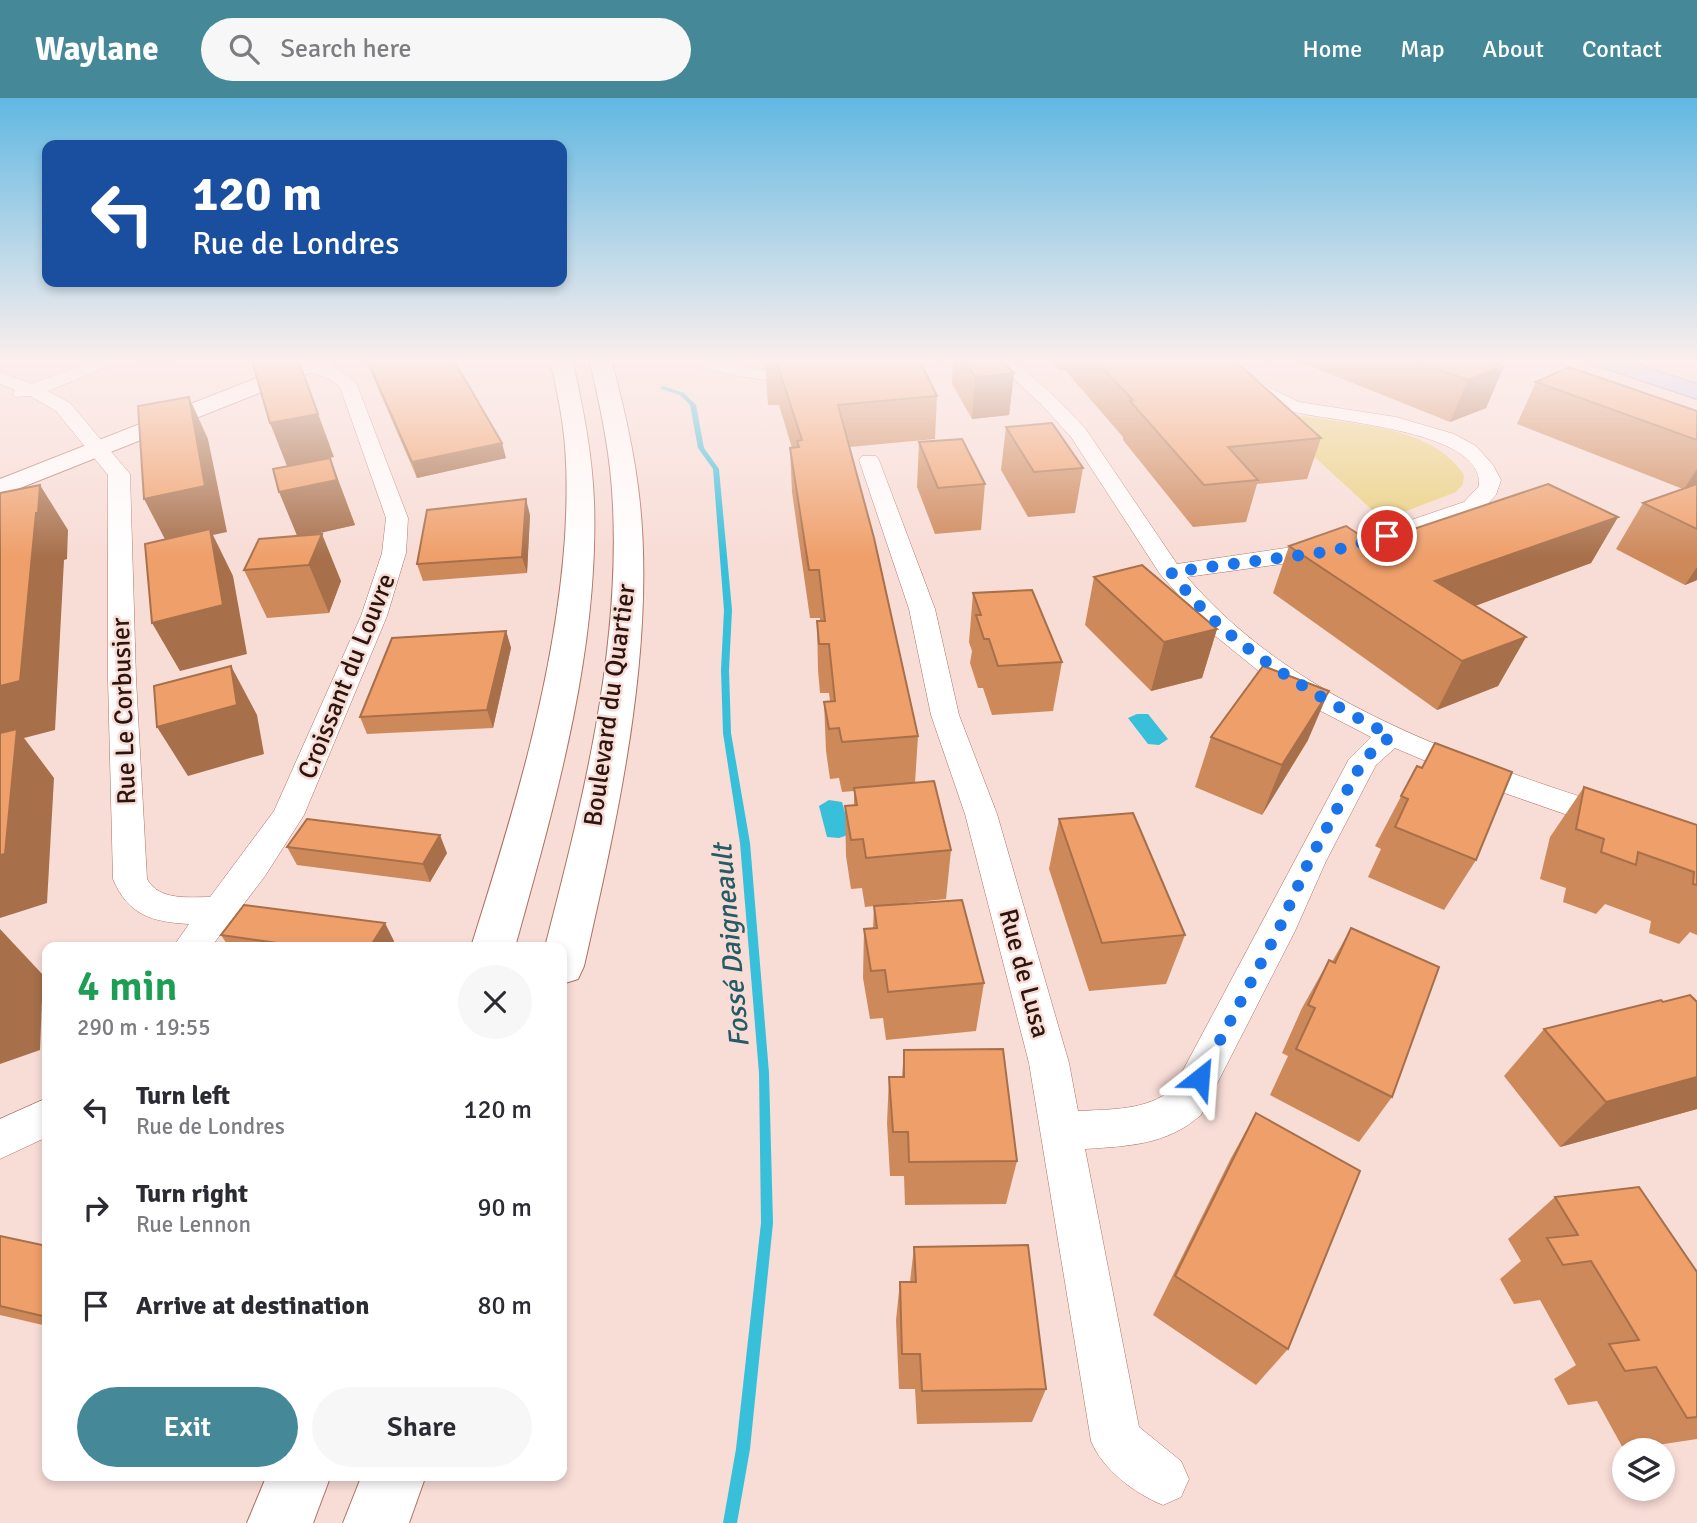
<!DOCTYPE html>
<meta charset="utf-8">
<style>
:root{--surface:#fff;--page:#f7f7f7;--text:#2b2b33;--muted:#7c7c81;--accent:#458998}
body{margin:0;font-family:Signika,sans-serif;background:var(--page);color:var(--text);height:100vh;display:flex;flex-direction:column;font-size:26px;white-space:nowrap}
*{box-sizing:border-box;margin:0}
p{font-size:23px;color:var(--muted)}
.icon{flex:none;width:38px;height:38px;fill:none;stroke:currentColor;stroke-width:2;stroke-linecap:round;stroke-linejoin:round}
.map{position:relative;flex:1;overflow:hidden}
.details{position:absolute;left:42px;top:844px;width:525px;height:539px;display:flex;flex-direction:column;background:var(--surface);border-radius:14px;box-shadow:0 4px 10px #0003}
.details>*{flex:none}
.top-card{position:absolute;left:42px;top:42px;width:525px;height:147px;border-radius:14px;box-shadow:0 4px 10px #0003;background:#1a4fa0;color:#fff;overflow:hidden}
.buttons{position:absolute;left:1612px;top:1340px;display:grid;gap:14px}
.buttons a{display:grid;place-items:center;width:63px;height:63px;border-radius:50%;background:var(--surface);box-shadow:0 4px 10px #0003;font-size:35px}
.pin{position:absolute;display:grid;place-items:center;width:60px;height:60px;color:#fff;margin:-30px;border:4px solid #fff;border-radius:50%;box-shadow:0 2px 7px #0007}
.me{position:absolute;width:77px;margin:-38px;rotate:28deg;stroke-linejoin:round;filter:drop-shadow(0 0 5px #0008)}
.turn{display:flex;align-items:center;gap:24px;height:147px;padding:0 35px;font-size:32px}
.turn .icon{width:91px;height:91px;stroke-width:2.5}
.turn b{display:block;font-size:49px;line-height:60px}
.round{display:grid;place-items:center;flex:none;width:74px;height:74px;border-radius:37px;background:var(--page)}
.head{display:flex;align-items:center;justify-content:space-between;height:119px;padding:0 35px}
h1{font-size:42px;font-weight:600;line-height:52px;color:#1e9e55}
.cta{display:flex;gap:14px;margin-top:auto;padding:14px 35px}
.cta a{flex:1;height:80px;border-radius:42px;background:var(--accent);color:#fff;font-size:28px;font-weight:600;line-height:80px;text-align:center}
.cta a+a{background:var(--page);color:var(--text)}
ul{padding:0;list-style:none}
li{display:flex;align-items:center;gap:21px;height:98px;padding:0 35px}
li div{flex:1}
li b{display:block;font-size:26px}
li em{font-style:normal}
header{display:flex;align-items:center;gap:42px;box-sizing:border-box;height:98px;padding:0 35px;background:var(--accent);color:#fff}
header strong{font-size:33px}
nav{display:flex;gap:38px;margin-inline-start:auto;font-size:24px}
.search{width:490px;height:63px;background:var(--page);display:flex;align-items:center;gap:18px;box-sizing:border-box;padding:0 24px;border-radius:38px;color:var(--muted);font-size:26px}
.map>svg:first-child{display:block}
.green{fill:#e9d07b}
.water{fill:#38bfd9}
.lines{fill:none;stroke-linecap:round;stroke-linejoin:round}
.stream{fill:#38bfd9;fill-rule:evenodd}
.minor-casing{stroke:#ae7264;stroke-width:1}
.tertiary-casing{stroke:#ae7264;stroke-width:2}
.secondary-casing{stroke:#ae7264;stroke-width:2}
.motorway-casing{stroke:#8d8ca8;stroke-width:2}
.minor{fill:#fff;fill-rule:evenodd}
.tertiary{fill:#fff;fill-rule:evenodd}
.secondary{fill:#fff;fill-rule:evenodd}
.motorway{fill:#c1cdfb;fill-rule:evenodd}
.wall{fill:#ce895b}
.shaded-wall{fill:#a76f4a}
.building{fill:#ef9f6a;stroke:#a76f4a;stroke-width:2}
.route{stroke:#1a73e8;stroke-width:12;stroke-dasharray:0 21.6}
.labels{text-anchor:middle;stroke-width:5;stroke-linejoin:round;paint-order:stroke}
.street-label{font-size:26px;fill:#2c140f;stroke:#f8dcd6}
.water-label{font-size:28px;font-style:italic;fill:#255b66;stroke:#f8dcd6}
</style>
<header>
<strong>Waylane</strong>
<div class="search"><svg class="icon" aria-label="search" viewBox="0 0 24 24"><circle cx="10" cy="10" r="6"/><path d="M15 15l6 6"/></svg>Search here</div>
<nav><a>Home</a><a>Map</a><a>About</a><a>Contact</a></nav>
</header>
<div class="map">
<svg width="1697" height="1425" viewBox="0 0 1697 1425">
<rect width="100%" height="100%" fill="#f8dcd6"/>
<path class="green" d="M1296 317C1351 327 1431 326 1464 377L1463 386 1456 394 1383 422 1282 329Z"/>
<g class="water">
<polygon points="1137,616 1148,616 1168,641 1159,647 1148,646 1128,620"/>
<polygon points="829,702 842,704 851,736 839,740 827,739 819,708"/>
</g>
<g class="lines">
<polygon class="stream" points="663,288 684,295 696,307 704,350 719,371 732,512 729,572 731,635 750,745 769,975 773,1125 750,1351 737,1425 723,1425 736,1351 761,1125 759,975 740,745 723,635 721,572 724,512 713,371 698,350 690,307 680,297 661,291 661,289"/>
<g class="minor-casing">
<g id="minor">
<path d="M97 261H120L117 265 48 293 70 305 130 376 136 581 147 781C159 803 189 799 210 799L274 713 361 518 382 455 386 420 340 289 329 281 301 271 298 267 301 263C318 259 347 273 357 287L408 420 406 455 387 518 304 717 265 778 211 849H173L189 826C152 824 128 817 113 781L108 581V377L56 313 30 298 15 299 13 295 15 292 0 286V274L32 286Z"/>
<path d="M675 261C713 259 748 273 785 273 796 273 809 270 816 278 801 295 708 271 684 266Z"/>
<polygon points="907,261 939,261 936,265 880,277 871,272 874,268"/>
<path d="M992 261H1011L1053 297 1085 330 1177 466 1361 439 1464 404 1479 388C1485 330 1324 324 1287 312 1261 305 1228 284 1213 261H1232L1270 290 1299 304 1396 319 1454 336 1476 348 1493 367 1501 382 1496 397 1480 414 1374 450 1332 459 1187 479C1298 608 1468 662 1624 713L1629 721 1624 729 1613 732 1602 729 1487 689 1395 650 1376 667 1326 763 1295 833 1201 1017C1167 1047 1129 1048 1085 1051L1139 1329 1181 1363 1189 1381 1181 1399 1163 1407C1134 1395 1103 1372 1091 1343L1029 965 965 716 931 617 909 511 859 362 862 358H876L879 362 935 511 959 617 997 716 1069 965 1078 1013C1111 1011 1146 1013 1173 991L1349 661 1371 639 1313 609 1261 575 1213 536 1160 476 1071 339 1040 305Z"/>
<polygon points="47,1000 47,1039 0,1061 0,1021"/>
</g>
</g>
<g class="tertiary-casing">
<polygon id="tertiary" points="305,261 335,261 332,266 0,398 0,381"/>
</g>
<g class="secondary-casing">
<g id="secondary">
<path d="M550 261H572C583 308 592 354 594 403 599 554 555 705 515 849H471C513 716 555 581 565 440 567 404 568 365 563 329 560 306 555 284 550 261Z"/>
<path d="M589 261H611C624 309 635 356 640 406 655 556 617 722 584 868L578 881 562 886V849H545C582 706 620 557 613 408 611 358 601 310 589 261Z"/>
<polygon points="267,1377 331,1377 313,1425 247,1425"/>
<polygon points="362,1377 426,1377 409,1425 343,1425"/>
</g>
</g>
<g class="motorway-casing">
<polygon id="motorway" points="1589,261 1621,261 1697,286 1697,301 1592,266"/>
</g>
<use href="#minor" class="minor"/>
<use href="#tertiary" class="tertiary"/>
<use href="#secondary" class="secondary"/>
<use href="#motorway" class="motorway"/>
</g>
<g class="wall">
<polygon points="125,261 172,261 160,266"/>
<polygon points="367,261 506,360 417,380 370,272"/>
<polygon points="765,261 937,298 935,341 849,349 918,638 915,685 951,752 946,801 886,807 984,885 976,933 886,942 883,920 870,921 863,880 864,831 873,830 874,808 865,809 862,790 851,791 846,758 845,708 854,708 854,693 842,694 839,680 830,681 826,653 824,604 830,603 829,595 820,595 818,572 817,523 820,523 820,520 810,520 792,394 790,350 792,350 779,307 768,307"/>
<polygon points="953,261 1000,261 1014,275 1009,317 972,321 952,286"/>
<polygon points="1049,261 1233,261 1321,340 1307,381 1257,386 1246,424 1193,429 1123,342 1123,339 1065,272 1059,272"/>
<polygon points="1293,261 1483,261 1504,268 1486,310 1450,324"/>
<polygon points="1536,284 1697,313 1697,385 1689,389 1697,386 1697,482 1685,487 1616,451 1643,405 1683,391 1517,326"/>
<polygon points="1006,329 1083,370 1075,415 1028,419 1001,372"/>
<polygon points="919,344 985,386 981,432 935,436 917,389"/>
<polygon points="334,359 330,360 355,427 310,437 341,483 329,515 267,520 244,472 298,438 273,371"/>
<polygon points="530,417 527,475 423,483 417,466"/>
<polygon points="1618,419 1591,465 1475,508 1526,539 1498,588 1437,612 1273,495 1289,448 1372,445"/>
<polygon points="1094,479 1217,531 1202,580 1151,593 1085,527"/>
<polygon points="973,495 1062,564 1053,613 992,617 983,590 978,590 970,565 972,553 969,544"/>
<polygon points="506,533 511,550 493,630 367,636 360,619"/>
<polygon points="1211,639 1308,642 1262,717 1195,689"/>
<polygon points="1435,645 1476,762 1444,812 1368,779 1381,751 1375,748 1417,668 1422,670"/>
<polygon points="1584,689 1697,727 1697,837 1690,834 1679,846 1649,835 1651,823 1605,806 1596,816 1563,804 1566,790 1540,781 1550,739"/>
<polygon points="1059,721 1185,837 1166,886 1089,893 1049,771"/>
<polygon points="287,749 447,755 430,784 297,767"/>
<polygon points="1351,830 1392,999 1359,1044 1270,997 1288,958 1282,955 1302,910 1329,862 1332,864"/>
<polygon points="221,837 394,843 390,849 229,849"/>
<polygon points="1663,904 1697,1011 1560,1049 1504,978 1544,931"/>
<polygon points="904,952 1017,1063 1006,1106 905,1107 904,1078 890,1078 887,1025 889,979 902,979"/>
<polygon points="1256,1015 1288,1251 1256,1287 1153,1217 1231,1060"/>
<polygon points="1555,1099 1697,1174 1697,1341 1624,1352 1597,1303 1568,1307 1554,1281 1576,1267 1540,1202 1514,1206 1500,1181 1521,1163 1508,1141"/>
<polygon points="0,1138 47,1148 47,1228 0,1217"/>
<polygon points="914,1149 1046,1291 1032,1324 917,1326 915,1291 899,1291 896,1222 900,1184 910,1184"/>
</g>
<g class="shaded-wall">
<polygon points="158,261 172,261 160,266"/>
<polygon points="298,261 334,359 287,368 270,325"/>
<polygon points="1504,268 1486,310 1450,324 1468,282"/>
<polygon points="1014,275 1009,317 972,321 975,279"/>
<polygon points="189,299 208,341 227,434 213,437 233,478 247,556 180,573 152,525 168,447 144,401"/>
<polygon points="502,345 506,360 417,380 412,364"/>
<polygon points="330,360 355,427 298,440 279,394"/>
<polygon points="1697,371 1697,385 1684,391"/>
<polygon points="40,387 68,432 67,461 64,462 55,632 24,640 54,680 47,805 0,820 0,588 36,415"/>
<polygon points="526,401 530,417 527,475 522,459"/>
<polygon points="1618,419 1591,465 1413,531 1435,483"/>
<polygon points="322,436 341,483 329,515 309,467"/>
<polygon points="1697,469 1697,482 1685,487"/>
<polygon points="1217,531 1202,580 1151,593 1164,544"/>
<polygon points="506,533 511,550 493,630 487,612"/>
<polygon points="1526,539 1498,588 1437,612 1462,563"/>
<polygon points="231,568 257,617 264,656 188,678 157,629"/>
<polygon points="1329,593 1308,642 1262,717 1282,667"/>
<polygon points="440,737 447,755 430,784 423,766"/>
<polygon points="385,825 394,843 390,849 370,849"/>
<polygon points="0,831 43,877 40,952 0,966"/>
<polygon points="1697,979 1697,1011 1560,1049 1606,1004"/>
</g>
<g class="building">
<polygon points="265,261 298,261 318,316 270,325 252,263"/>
<polygon points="367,261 453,261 502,345 412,364"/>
<polygon points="765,261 919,261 937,298 838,307 874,440 918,638 842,644 839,630 829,631 824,604 835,603 829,546 819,546 817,523 825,523 819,472 809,472 790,350 799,349 797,343 802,342 777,265 765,266"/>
<polygon points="964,261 1000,261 1014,275 975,279"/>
<polygon points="1094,261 1233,261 1321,340 1228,349 1258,382 1204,387 1130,303 1133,302"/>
<polygon points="1410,261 1483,261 1504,268 1468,282"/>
<polygon points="1569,269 1697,313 1697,342 1536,284"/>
<polygon points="189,299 205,388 144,401 138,308"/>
<polygon points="1052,325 1083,370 1034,374 1006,329"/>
<polygon points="962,341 985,386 938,390 919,344"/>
<polygon points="330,360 337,382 279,394 273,371"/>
<polygon points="1548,386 1618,419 1435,483 1526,539 1462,563 1289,448 1346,428 1372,445"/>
<polygon points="1697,386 1697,431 1643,405"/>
<polygon points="40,387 38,415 36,415 20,583 0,588 0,395"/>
<polygon points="526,401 522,459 417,466 427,412"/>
<polygon points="210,431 223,507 152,525 145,446"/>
<polygon points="322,436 309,467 244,472 259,441"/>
<polygon points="1142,467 1217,531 1164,544 1094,479"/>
<polygon points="1032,492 1062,564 998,568 989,541 984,541 976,517 981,517 973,495"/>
<polygon points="506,533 487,612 360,619 392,540"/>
<polygon points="231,568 237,607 157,629 154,588"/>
<polygon points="1263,568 1329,593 1282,667 1211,639"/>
<polygon points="17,631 5,756 0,757 0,635"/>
<polygon points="1435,645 1512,674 1476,762 1395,729 1408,701 1401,698 1417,668 1422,670"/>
<polygon points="934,683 951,752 866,760 863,741 851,742 845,708 857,707 854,690"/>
<polygon points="1584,689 1697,727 1697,787 1693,786 1694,774 1638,754 1636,767 1601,754 1604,741 1576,731"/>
<polygon points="1133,715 1185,837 1102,845 1059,721"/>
<polygon points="307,721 440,737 423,766 287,749"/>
<polygon points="962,802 984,885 888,894 885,872 871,873 864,831 877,830 874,808"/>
<polygon points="244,807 385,825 370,849 306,849 221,837"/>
<polygon points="1351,830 1439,869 1392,999 1296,951 1315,910 1308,907 1329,862 1335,865"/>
<polygon points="1690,897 1697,904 1697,979 1606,1004 1544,931 1661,902 1663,904"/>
<polygon points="1003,951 1017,1063 909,1064 908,1034 893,1034 889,979 904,979 904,952"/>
<polygon points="1256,1015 1360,1073 1288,1251 1175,1178"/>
<polygon points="1639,1089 1697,1174 1697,1319 1687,1320 1656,1269 1625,1273 1609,1246 1639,1242 1591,1163 1563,1167 1547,1140 1578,1137 1555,1099"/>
<polygon points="0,1138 47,1148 47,1219 0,1208"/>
<polygon points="1028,1147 1046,1291 922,1293 920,1256 902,1256 900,1184 916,1184 914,1149"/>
</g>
<linearGradient id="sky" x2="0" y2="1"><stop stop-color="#61b8e2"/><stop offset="0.57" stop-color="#fcefed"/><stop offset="1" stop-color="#fcefed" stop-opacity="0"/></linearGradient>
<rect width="1697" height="460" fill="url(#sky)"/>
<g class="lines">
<path class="route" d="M1200 980 1278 833 1309 763 1364 661 1391 638C1311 594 1226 549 1171 474L1332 453 1387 438"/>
</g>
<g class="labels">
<g class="street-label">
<text transform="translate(346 578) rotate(-68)" y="9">Croissant du Louvre</text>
<text transform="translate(609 607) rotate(-82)" y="9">Boulevard du Quartier</text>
<text transform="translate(123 613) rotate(-92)" y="9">Rue Le Corbusier</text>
<text transform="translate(1025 875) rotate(75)" y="9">Rue de Lusa</text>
</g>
<g class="water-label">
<text transform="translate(730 848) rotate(-95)" y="10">Fossé Daigneault</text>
</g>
</g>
</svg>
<div class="buttons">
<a><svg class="icon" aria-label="layers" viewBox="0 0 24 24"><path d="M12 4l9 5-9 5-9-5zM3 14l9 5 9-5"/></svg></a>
</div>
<div class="pin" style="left:1387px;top:438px;background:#d93025"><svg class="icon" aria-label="arrive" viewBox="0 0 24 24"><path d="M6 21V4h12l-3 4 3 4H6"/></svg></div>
<svg class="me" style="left:1200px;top:980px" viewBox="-20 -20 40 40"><path d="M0-17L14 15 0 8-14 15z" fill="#1a73e8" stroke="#fff" stroke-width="4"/></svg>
<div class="top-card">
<div class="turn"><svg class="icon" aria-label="left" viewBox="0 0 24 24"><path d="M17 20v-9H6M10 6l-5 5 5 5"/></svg><div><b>120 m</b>Rue de Londres</div></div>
</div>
<section class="details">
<div class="head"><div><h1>4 min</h1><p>290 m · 19:55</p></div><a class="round"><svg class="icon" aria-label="close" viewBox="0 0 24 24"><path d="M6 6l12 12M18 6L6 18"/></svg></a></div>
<ul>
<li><svg class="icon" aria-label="left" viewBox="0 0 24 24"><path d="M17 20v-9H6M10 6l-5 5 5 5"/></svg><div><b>Turn left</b><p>Rue de Londres</p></div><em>120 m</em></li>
<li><svg class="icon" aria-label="right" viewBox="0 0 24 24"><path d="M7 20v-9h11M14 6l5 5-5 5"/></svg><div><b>Turn right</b><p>Rue Lennon</p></div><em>90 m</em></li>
<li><svg class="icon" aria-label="arrive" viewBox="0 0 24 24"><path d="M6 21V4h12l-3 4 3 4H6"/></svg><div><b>Arrive at destination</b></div><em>80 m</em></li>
</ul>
<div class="cta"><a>Exit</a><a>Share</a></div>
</section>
</div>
